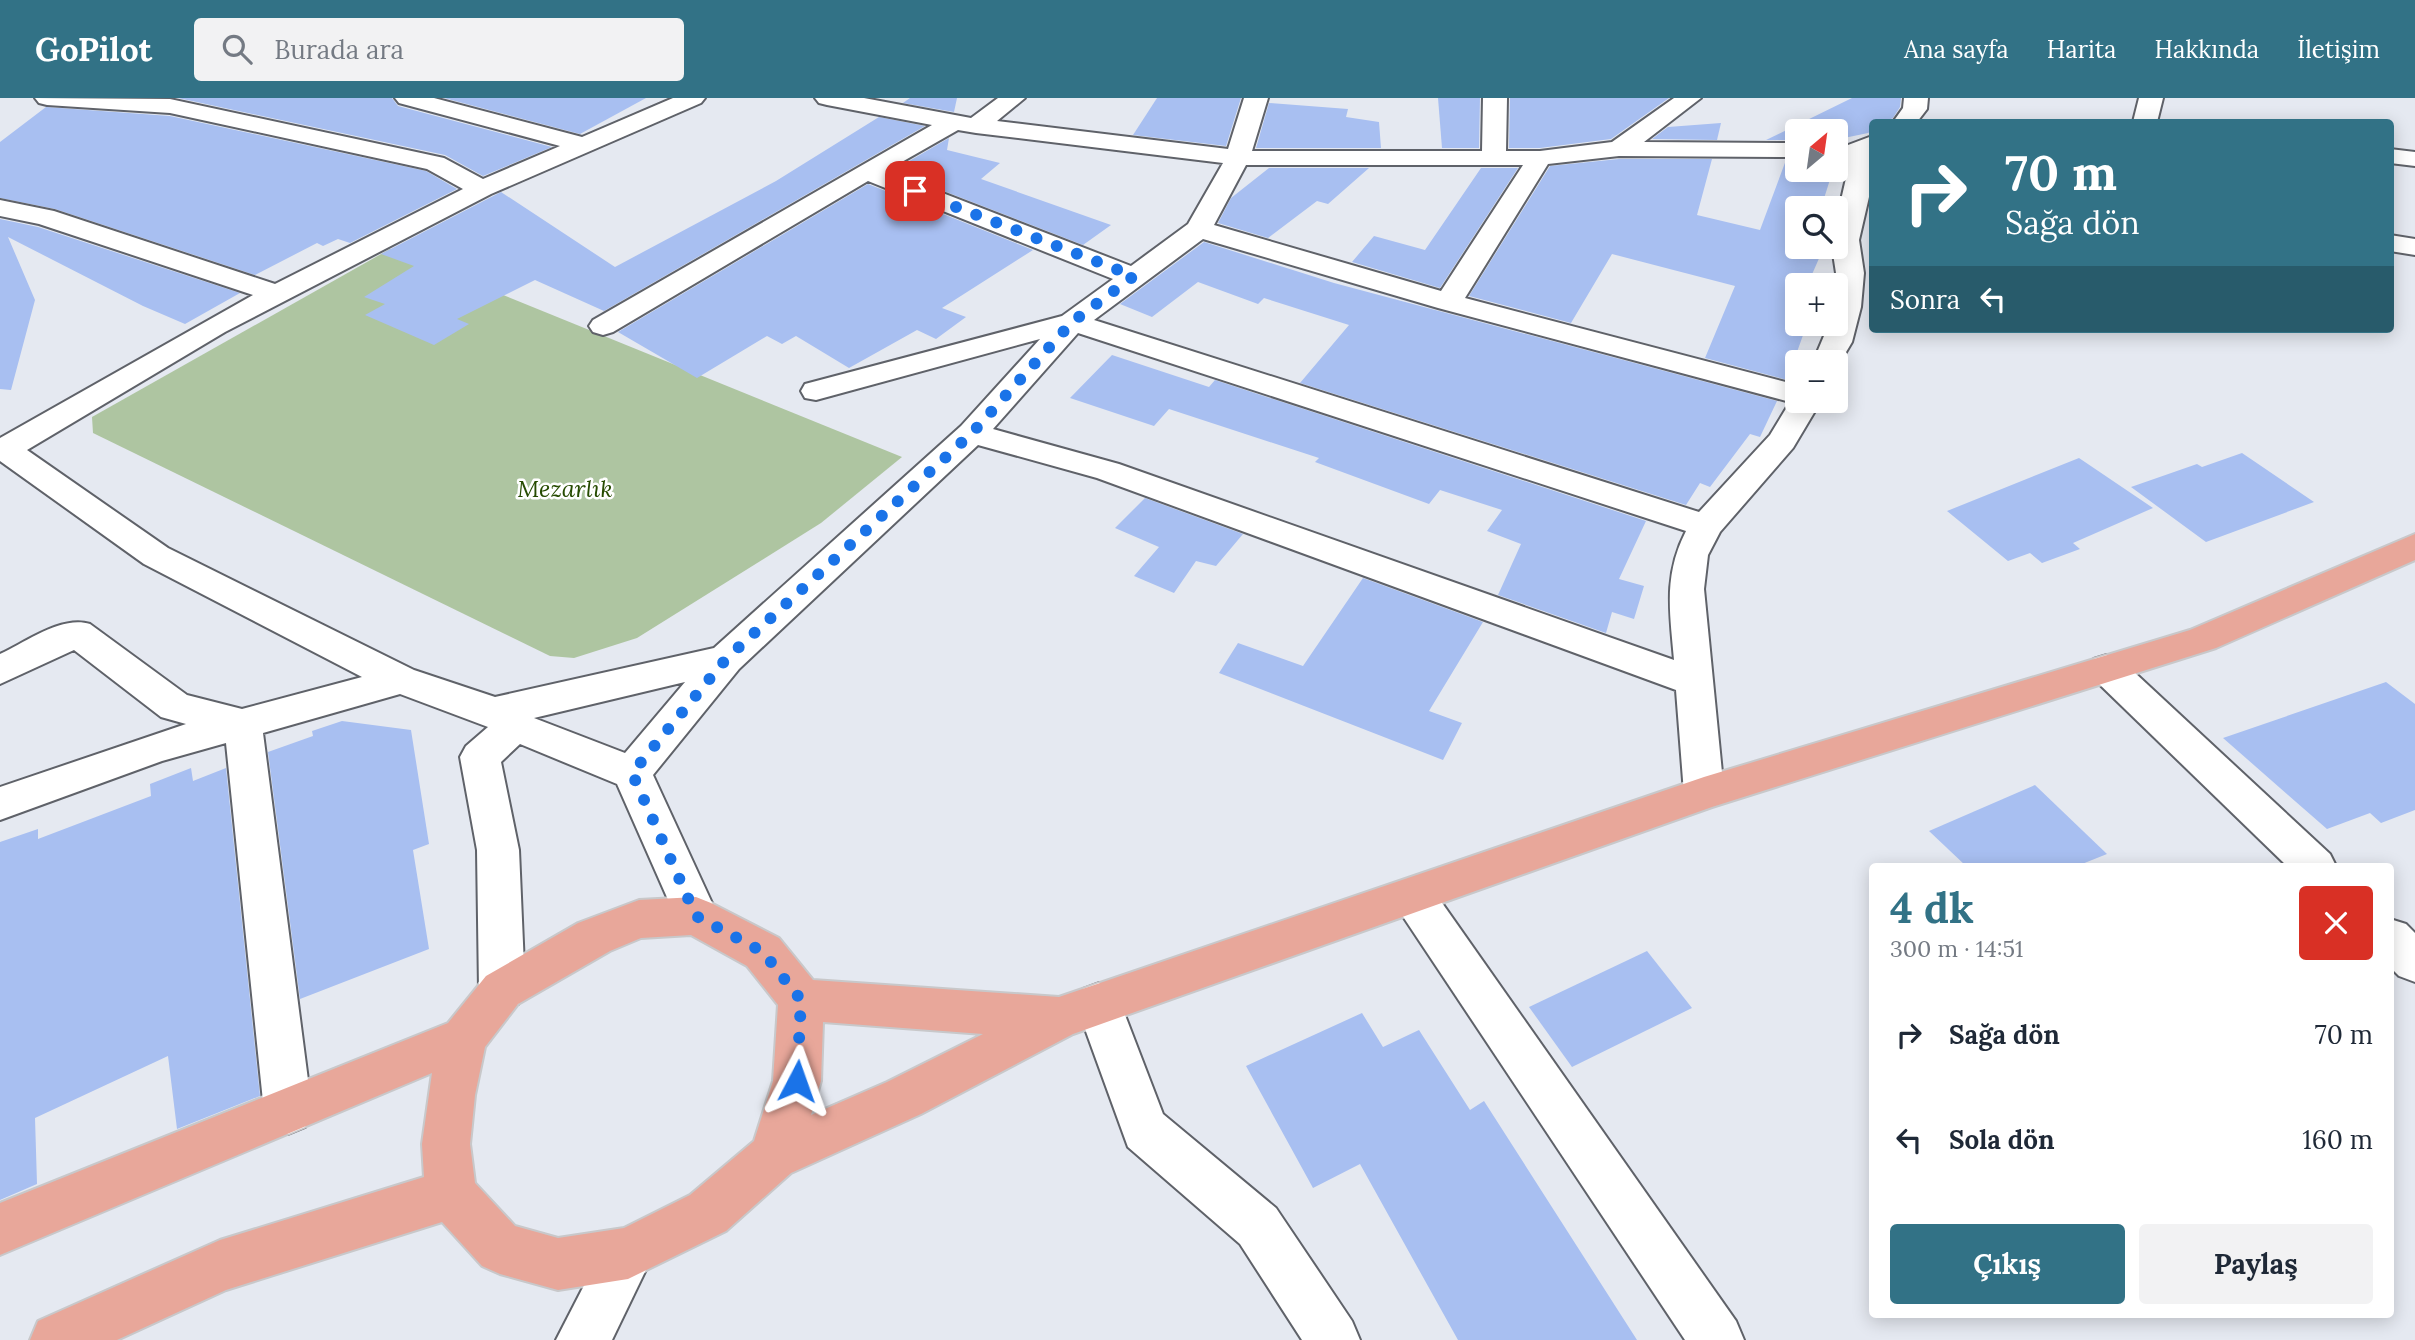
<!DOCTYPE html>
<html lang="tr">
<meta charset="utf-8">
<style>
:root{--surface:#fff;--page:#f2f2f3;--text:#1f2937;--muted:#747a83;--accent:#327286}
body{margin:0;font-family:Lora,serif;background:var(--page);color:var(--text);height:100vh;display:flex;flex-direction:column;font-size:26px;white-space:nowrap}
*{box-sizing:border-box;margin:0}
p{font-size:23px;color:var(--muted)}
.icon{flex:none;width:38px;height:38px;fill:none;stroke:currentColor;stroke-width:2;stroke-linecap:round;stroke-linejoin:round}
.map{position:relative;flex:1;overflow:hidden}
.details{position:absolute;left:1869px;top:765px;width:525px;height:455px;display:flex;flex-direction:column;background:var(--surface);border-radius:7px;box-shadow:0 4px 18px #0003}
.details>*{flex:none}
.banner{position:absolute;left:1869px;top:21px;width:525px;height:214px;border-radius:7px;box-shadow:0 4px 18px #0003;background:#327286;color:#fff;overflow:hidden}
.needle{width:46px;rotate:29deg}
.tools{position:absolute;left:1785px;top:21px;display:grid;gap:14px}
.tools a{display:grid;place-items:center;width:63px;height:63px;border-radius:7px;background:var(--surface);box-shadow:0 4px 18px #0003;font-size:35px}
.pin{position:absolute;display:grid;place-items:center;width:60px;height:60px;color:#fff;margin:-30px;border-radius:14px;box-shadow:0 4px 10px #0006}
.me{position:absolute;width:77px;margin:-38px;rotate:4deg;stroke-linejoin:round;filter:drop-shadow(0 0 5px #0008)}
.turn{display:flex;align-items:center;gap:24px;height:147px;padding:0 21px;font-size:32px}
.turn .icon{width:91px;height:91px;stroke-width:2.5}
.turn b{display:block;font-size:49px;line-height:60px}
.then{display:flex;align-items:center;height:66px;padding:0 21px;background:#0003;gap:14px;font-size:26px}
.round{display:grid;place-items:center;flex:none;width:74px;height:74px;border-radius:7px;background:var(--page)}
.summary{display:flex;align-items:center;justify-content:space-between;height:119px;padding:0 21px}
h1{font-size:42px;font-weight:800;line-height:52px;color:var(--accent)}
.primary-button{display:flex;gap:14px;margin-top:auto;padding:14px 21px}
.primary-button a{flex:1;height:80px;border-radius:7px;background:var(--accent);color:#fff;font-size:28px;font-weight:800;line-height:80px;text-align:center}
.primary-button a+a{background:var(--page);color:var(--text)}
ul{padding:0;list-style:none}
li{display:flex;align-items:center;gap:21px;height:105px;padding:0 21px}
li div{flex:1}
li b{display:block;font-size:26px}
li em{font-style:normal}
header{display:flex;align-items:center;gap:42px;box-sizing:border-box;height:98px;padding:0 35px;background:var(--accent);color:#fff}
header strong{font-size:33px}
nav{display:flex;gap:38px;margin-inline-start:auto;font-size:24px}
.search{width:490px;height:63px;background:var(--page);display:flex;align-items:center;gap:18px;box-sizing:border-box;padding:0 24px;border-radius:7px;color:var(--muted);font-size:26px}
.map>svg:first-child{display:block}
.green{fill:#aec5a1}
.building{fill:#a8bff1}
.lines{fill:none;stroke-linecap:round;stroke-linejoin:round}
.minor-casing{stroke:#5f6269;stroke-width:4}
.major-casing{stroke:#c8c8ca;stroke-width:4}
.minor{fill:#fff;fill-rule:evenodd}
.major{fill:#e8a79a;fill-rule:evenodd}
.route{stroke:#1a73e8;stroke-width:12;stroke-dasharray:0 21.6}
.labels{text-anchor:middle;stroke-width:5;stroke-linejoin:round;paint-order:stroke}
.park-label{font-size:24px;font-style:italic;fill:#264b01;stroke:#fff}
</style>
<header>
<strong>GoPilot</strong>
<div class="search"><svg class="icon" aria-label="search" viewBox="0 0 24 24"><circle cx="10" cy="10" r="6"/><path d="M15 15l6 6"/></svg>Burada ara</div>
<nav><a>Ana sayfa</a><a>Harita</a><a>Hakkında</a><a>İletişim</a></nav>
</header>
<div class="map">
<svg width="2415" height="1242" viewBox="0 0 2415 1242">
<rect width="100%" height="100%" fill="#e5e9f1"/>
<polygon class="green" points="390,151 902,359 821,425 637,540 574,560 550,558 93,335 92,319"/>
<g class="building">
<polygon points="178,0 392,0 398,8 552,49 483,78 445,57"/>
<polygon points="444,0 646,0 580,36"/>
<polygon points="910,0 957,0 954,14 903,5"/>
<polygon points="1157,0 1241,0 1226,48 1133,37"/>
<polygon points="1438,0 1480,0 1479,50 1442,50"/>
<polygon points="1510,0 1669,0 1611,41 1540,50 1509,50"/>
<polygon points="1852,0 1901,0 1900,9 1893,20 1885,24 1872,24 1872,32 1868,35 1844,40 1836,65 1836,33 1797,33 1797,42 1766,42"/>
<polygon points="1269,5 1348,11 1346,19 1379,24 1381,50 1256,50"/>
<polygon points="46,9 170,18 426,73 457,91 350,145 338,141 323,148 317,145 255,177 55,111 0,100 0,44"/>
<polygon points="879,19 925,28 604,213 535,182 457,221 469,226 434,247 365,217 385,206 364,199 414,168 381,156 501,94 615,169 776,83"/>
<polygon points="1721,25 1717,42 1652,41 1668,29"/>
<polygon points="949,40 947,52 1000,65 981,81 1111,127 1083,147 892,73"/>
<polygon points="1619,61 1712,61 1697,117 1760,132 1786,62 1797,62 1797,72 1833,72 1821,110 1797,110 1797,149 1824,149 1810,181 1825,185 1823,187 1797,187 1797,226 1807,226 1787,282 1705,260 1735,188 1612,156 1571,225 1469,198 1550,68"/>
<polygon points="1269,70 1369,70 1328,106 1317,103 1268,140 1218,125 1231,100"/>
<polygon points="1481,70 1518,70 1440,190 1352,164 1374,138 1425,152"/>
<polygon points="868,86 1033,152 942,210 966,219 936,241 917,232 849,270 796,238 782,246 767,238 697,280 618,234"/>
<polygon points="0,121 38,129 240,195 185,226 143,208 8,139 35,202 11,292 0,291"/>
<polygon points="1204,144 1334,185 1777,303 1760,339 1750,336 1710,389 1700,385 1686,407 1300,285 1349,227 1264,200 1258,206 1198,184 1152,219 1120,206"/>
<polygon points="1112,257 1209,289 1215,282 1646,423 1619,481 1644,488 1634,521 1612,514 1606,535 1498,497 1521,446 1487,433 1502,412 1440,392 1429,406 1315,364 1319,360 1169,311 1154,328 1070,300"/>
<polygon points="2242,355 2314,404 2206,444 2131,389 2197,366 2202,369"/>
<polygon points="2079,360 2153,410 2073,445 2080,451 2042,465 2030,455 2008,463 1947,413"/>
<polygon points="1145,400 1243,436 1216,468 1196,463 1174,495 1134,478 1159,449 1115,430"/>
<polygon points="1363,480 1483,524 1429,613 1462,625 1443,662 1219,575 1238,545 1303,568"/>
<polygon points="2386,584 2415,606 2415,712 2381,725 2370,715 2327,731 2223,640"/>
<polygon points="342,623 411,632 429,746 413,752 429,851 300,901 268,654 313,638 312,633"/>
<polygon points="191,670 193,683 226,670 260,998 177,1031 168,958 35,1020 37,1086 0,1102 0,744 38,731 38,741 151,698 150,686"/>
<polygon points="2035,687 2107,756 2077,768 1966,768 1929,733"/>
<polygon points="1647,853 1692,910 1572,969 1529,909"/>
<polygon points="1362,915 1383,949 1419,932 1470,1012 1484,1003 1637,1242 1458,1242 1360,1066 1313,1090 1246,968"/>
</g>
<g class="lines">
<g class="minor-casing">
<g id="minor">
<path d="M35 0 170 1 444 60 483 81 560 48 399 5 395 0H434L582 39 673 0H705L701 5 491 96 225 234 27 352 168 450 414 572 495 599 714 550 961 328 1040 241 816 302 805 300 801 293 805 286 1062 218 1113 181 868 83 613 234 603 237 593 234 589 228 593 222 932 27 827 7 819 5 815 0H864L971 20 998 0H1025L997 23 1228 51 1244 0H1268L1252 53H1482L1483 0H1507L1506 53H1540L1612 44 1674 0H1701L1644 44 1797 45V59L1619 58 1548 66 1465 200 1797 287V303H1821L1793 350 1720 434 1708 457 1704 491 1724 695 1718 706 1704 711 1690 706 1684 695 1676 592 1097 380 978 347 739 571 653 677 718 818 711 831 696 837 681 831 617 686 520 646 501 664 519 752 525 892 518 906 502 912 486 906 479 892 477 752 460 659 466 648 488 629 400 596 263 635 312 1013 305 1029 288 1036 271 1029 264 1013 226 645 162 663 0 722V689L186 626 161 619 74 552 0 586V556C26 544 62 517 90 526L187 597 242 611 362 579 144 466 0 363V340L253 197 39 126 0 118V102L54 113 275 186 463 91 427 71 170 15 47 7 39 5ZM958 32 976 35 1223 65 1188 126 1131 168 886 73ZM1246 67H1523L1441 193 1214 127ZM1203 141 1438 210 1790 304 1770 337 1699 414 1094 222ZM1078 235 1686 433C1663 478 1670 514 1674 562L1119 366 993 331ZM685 584 625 655 534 620Z"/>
<polygon points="1904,0 1928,0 1927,11 1917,24 1893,24 1903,10"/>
<polygon points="2139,0 2163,0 2157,24 2133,24"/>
<polygon points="1872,38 1872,86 1859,142 1864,175 1861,209 1852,244 1836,271 1836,264 1813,264 1829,226 1836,226 1836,175 1832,149 1836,149 1836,124 1847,76 1845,52 1848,47"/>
<polygon points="2390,51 2415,54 2415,68 2390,65"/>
<polygon points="2390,137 2415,141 2415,157 2390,153"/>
<polygon points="2107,557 2120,561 2330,756 2336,768 2287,768 2094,581 2088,571 2094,561"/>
<polygon points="1413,780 1428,785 1736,1223 1744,1242 1685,1242 1398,811 1392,798 1398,785"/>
<polygon points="2390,821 2406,826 2415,835 2415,884 2399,878 2390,869"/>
<polygon points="1099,885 1115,891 1163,1016 1276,1110 1352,1223 1360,1242 1302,1242 1240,1146 1128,1049 1076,906 1083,891"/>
<polygon points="628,1129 646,1137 654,1155 612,1242 556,1242 610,1137"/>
</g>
</g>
<g class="major-casing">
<path id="major" d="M2415 436V462L2216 550 1712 709 1073 936 921 1016 791 1075 726 1133 628 1181 558 1192 500 1176 482 1168 442 1124 226 1192 117 1242H30L38 1223 220 1142 424 1079 422 1046 432 975 0 1157V1105L448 925 486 878 578 825 639 802 696 799 711 805 779 840 813 882 1059 899 1704 679 2190 532ZM691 837 747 868 778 907 773 983 754 1043 690 1097 624 1130 558 1140 515 1128 475 1085 470 1046 475 997 485 949 518 906 610 853 641 840ZM823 924 983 936 887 984 811 1017 821 983Z"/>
</g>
<use href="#minor" class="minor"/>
<use href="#major" class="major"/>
</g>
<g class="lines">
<polyline class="route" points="797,983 801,902 763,854 696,818 632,675 726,561 972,335 1072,224 1134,178 915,93"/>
</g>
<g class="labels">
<g class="park-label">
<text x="565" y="399">Mezarlık</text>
</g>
</g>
</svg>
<div class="tools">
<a><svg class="needle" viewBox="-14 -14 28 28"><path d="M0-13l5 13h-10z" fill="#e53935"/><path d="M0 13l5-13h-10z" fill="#747a83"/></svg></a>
<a><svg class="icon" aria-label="search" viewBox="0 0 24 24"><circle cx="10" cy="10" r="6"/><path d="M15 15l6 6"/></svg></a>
<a>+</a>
<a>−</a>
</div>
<div class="pin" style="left:915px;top:93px;background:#d93025"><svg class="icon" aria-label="arrive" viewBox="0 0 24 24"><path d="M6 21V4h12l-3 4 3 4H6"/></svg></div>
<svg class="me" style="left:797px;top:983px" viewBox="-20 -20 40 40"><path d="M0-17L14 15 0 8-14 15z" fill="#1a73e8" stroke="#fff" stroke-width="4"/></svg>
<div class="banner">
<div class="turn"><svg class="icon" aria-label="right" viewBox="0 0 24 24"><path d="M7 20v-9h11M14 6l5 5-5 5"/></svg><div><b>70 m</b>Sağa dön</div></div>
<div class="then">Sonra<svg class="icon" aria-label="left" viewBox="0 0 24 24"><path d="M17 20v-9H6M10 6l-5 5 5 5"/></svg></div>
</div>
<section class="details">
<div class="summary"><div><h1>4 dk</h1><p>300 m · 14:51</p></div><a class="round" style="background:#d93025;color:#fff"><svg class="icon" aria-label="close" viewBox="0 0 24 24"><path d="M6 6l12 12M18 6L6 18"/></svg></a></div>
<ul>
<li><svg class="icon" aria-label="right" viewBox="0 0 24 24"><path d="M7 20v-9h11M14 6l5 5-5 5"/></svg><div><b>Sağa dön</b></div><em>70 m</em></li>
<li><svg class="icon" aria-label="left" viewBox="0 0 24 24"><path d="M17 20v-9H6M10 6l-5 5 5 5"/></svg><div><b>Sola dön</b></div><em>160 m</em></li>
</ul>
<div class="primary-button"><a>Çıkış</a><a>Paylaş</a></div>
</section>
</div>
